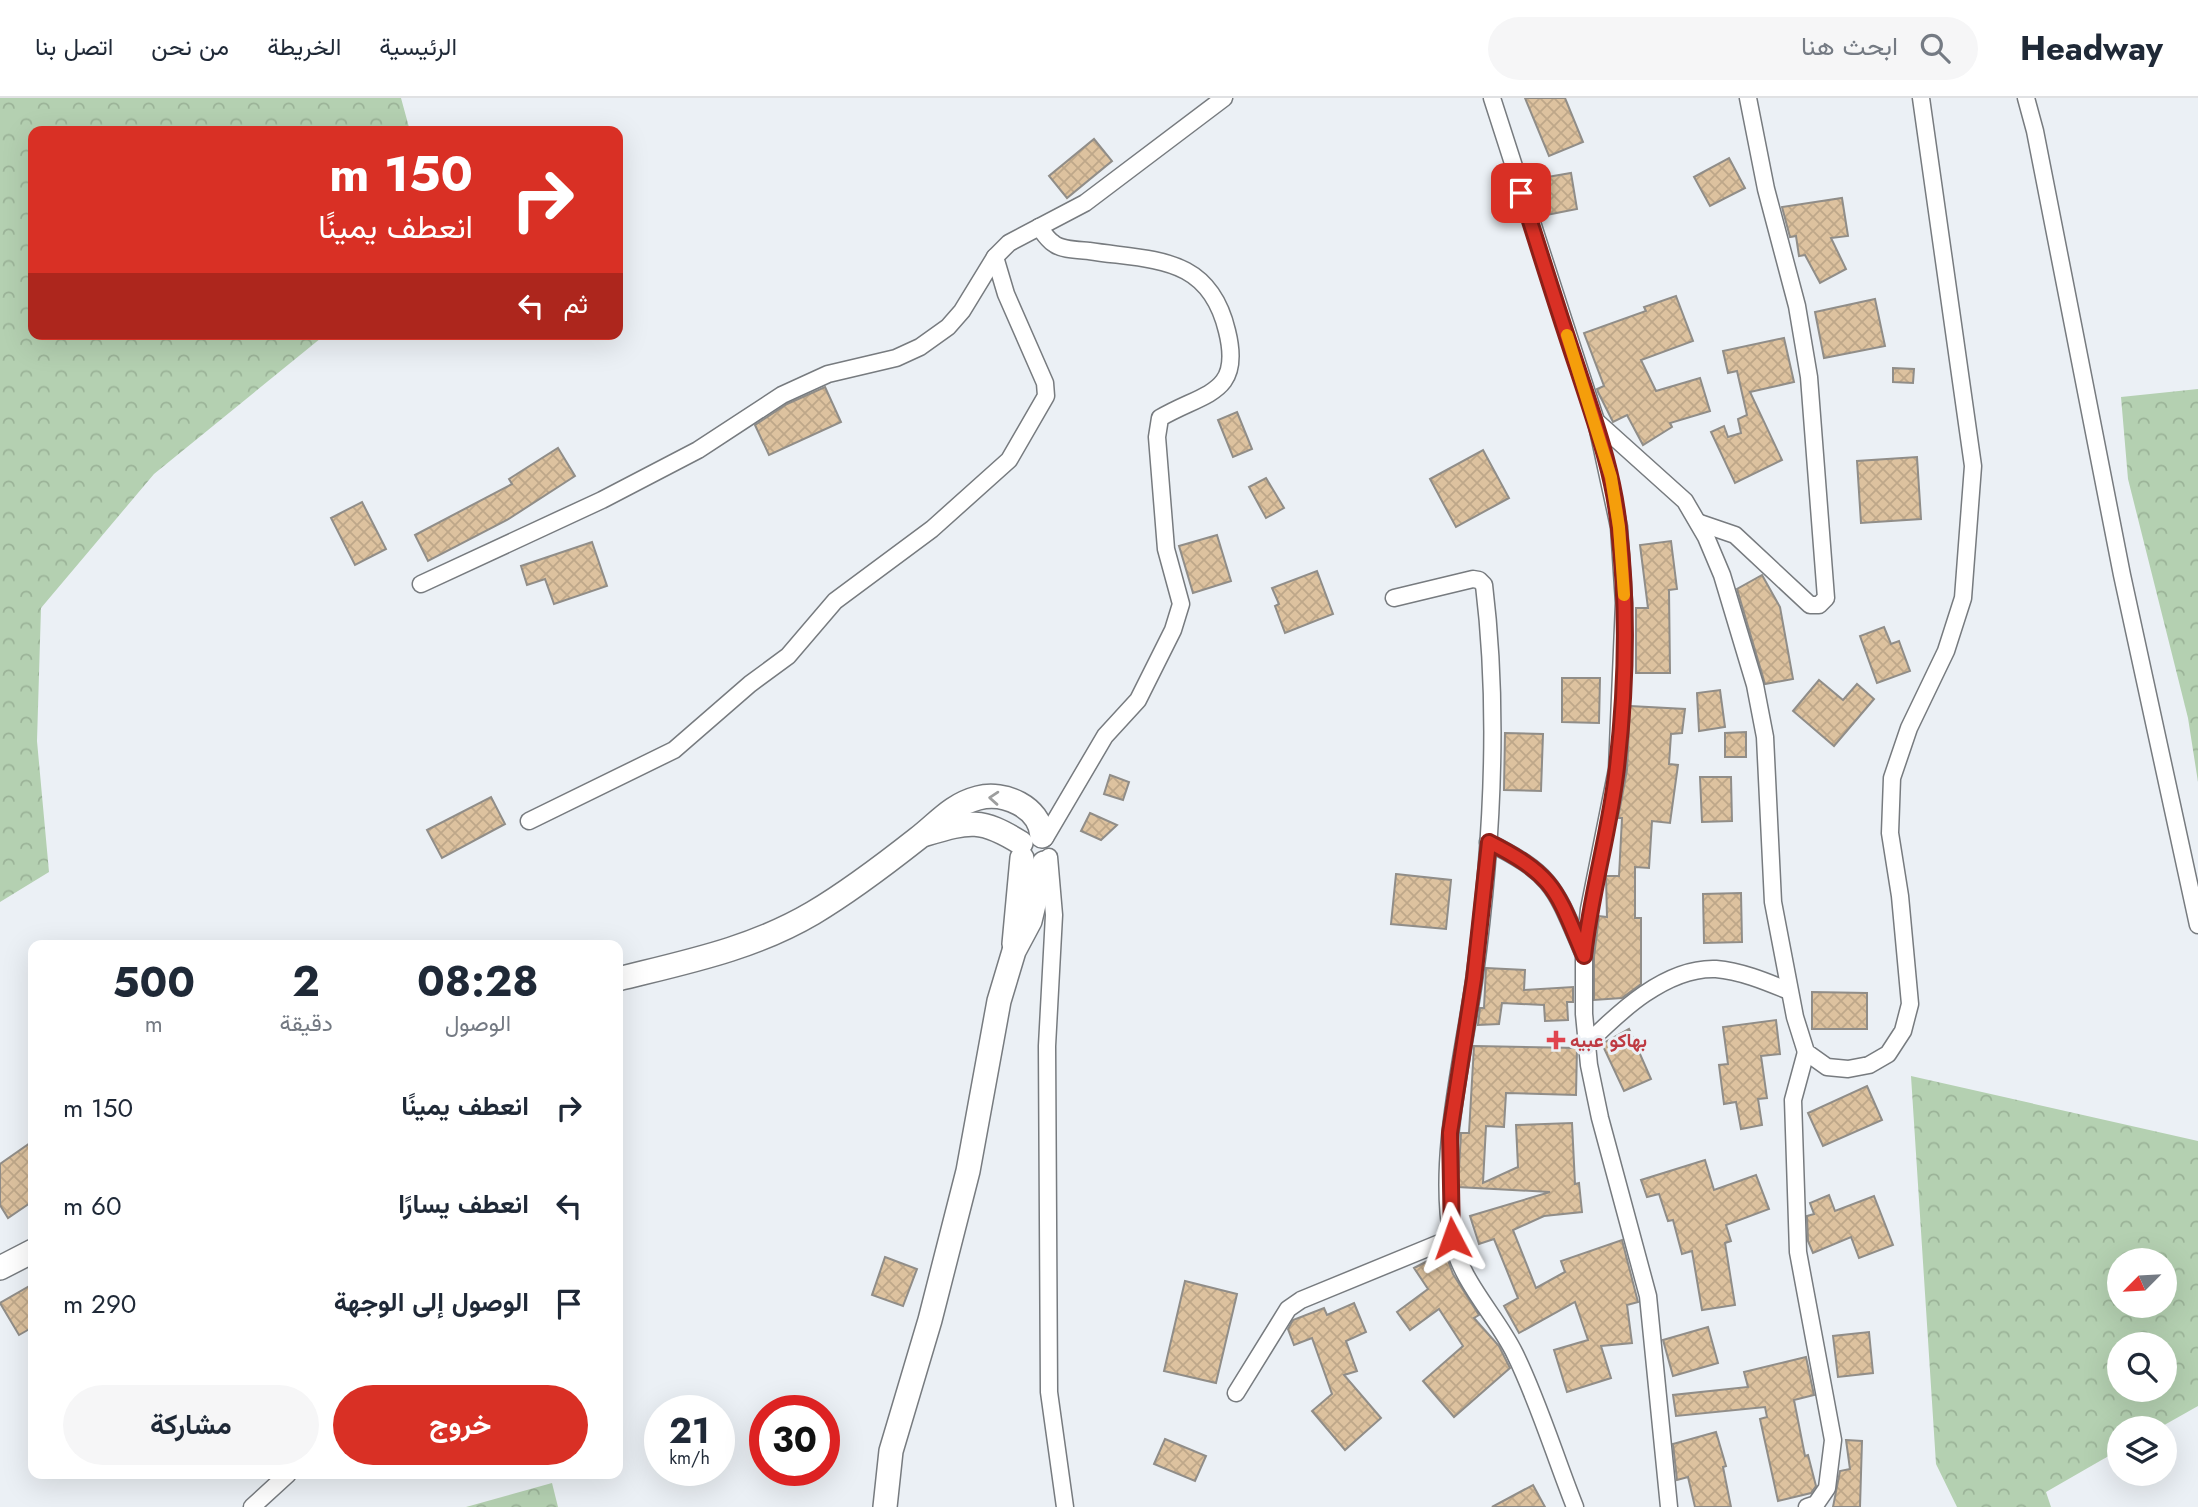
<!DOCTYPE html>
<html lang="ar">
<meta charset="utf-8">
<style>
:root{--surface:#fff;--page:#f6f6f7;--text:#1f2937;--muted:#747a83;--line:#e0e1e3;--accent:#d93025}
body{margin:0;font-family:Jost,Vazirmatn,sans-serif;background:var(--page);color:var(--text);direction:rtl;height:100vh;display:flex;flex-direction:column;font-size:26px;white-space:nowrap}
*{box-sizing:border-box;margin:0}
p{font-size:23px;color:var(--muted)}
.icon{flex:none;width:38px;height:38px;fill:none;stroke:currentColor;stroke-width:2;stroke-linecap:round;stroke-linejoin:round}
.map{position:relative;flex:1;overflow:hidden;direction:ltr}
.details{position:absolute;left:28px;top:842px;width:595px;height:539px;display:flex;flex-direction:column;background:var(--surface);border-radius:14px;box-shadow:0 7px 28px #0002;direction:rtl}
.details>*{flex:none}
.guide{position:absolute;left:28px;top:28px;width:595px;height:214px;border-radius:14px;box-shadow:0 7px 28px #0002;direction:rtl;background:#d93025;color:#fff;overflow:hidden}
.needle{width:46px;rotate:246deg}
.controls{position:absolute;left:2107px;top:1150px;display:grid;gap:14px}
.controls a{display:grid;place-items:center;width:70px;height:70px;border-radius:50%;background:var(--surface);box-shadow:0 7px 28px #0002;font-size:35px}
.speed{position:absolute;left:644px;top:1297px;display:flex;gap:14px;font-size:35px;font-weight:700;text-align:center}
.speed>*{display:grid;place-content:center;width:91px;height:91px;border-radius:50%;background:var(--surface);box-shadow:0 7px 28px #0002;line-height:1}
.speed small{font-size:18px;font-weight:400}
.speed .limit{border:10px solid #d22;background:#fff;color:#111}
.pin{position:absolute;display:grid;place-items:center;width:60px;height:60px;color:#fff;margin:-30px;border-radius:14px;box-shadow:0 4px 10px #0006}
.me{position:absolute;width:77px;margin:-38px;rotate:356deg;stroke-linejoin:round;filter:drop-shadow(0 0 5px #0008)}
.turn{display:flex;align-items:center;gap:24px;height:147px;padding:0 35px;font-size:32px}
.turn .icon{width:91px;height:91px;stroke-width:2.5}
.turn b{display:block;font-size:49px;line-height:60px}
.then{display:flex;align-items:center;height:66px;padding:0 35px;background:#0003;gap:14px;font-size:26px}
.eta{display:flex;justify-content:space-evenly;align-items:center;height:119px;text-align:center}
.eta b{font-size:42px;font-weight:700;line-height:49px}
.button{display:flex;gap:14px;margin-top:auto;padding:14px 35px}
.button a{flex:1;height:80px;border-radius:42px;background:var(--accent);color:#fff;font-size:28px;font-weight:700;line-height:80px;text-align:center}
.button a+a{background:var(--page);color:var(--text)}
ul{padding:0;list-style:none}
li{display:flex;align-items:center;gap:21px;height:98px;padding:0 35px}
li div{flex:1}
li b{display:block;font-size:26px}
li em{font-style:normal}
header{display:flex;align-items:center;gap:42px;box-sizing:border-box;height:98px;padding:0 35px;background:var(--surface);border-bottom:2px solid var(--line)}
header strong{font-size:33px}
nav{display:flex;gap:38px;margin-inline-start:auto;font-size:24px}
.search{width:490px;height:63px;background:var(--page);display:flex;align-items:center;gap:18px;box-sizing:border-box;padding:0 24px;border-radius:38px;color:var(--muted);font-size:26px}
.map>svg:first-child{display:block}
.forest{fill:url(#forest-crowns);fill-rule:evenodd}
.building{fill:url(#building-cross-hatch);stroke:#908d88;stroke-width:2}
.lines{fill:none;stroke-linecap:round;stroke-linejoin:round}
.street-casing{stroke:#777b7f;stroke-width:19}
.secondary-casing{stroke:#777b7f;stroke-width:26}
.street{stroke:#fff;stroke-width:16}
.secondary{stroke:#fff;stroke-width:23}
.oneway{stroke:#9d9e9e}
.route-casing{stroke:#8d1f18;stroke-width:18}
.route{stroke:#d93025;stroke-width:12}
.slow{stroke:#f59e0b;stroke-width:12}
.health-dot{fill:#e0444e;stroke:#ebf0f5;stroke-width:2.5}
.labels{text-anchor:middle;stroke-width:6;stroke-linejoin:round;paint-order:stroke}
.health-label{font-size:19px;font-weight:bold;fill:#be3a42;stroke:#ebf0f5;text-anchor:start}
</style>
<header>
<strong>Headway</strong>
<div class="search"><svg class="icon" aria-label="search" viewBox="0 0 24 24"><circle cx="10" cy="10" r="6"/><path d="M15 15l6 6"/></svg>ابحث هنا</div>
<nav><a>الرئيسية</a><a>الخريطة</a><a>من نحن</a><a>اتصل بنا</a></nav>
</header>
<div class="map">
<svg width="2198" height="1409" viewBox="0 0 2198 1409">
<defs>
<pattern id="forest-crowns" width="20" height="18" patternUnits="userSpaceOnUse" patternTransform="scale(1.75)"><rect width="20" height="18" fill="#b4d0b1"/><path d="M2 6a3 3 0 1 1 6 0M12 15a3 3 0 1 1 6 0" fill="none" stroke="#9bb398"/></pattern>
<pattern id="building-cross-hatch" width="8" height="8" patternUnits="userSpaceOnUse" patternTransform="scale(1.75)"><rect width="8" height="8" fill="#ddc29f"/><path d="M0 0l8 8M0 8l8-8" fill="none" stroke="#bea789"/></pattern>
</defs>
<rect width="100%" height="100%" fill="#ebf0f5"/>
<g class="forest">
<polygon points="0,0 401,0 410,33 33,33 33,236 326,236 154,376 41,510 37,643 49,774 0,804"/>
<polygon points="2198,291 2198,684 2188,620 2128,381 2121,299"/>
<path d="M1911 978 2198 1043V1308L2159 1330H2119V1352L2046 1394 2051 1409H1957L1936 1366ZM2119 1162H2165V1208H2119ZM2119 1246H2165V1292H2119Z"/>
<polygon points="552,1385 558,1409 466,1409"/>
</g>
<g class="building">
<polygon points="1525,0 1565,0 1583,44 1549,58"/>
<polygon points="1094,41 1112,63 1067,100 1049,78"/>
<polygon points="1729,60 1745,90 1710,108 1694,79"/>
<polygon points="1571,75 1577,111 1541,118 1530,82"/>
<polygon points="1842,100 1848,138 1831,140 1846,171 1820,185 1805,157 1799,158 1796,138 1790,139 1782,109"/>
<polygon points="1676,198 1693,243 1641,262 1656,293 1700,280 1710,313 1670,325 1672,329 1643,347 1627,317 1613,324 1598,294 1597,291 1604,288 1584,235 1646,213 1644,209"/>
<polygon points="1875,201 1885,248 1824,260 1815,214"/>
<polygon points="1784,240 1794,284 1750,294 1782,362 1735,385 1711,334 1724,328 1728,339 1741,335 1738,321 1747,317 1737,273 1728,275 1723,253"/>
<polygon points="1893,270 1914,271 1913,285 1893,284"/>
<polygon points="825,289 841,324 769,357 755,327 787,306"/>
<polygon points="1237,314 1252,351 1233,359 1218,322"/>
<polygon points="558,350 575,378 507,422 428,463 415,437 512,386 509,381"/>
<polygon points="1483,352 1509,400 1456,429 1430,381"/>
<polygon points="1917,359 1921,421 1861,425 1857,363"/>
<polygon points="1266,380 1284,410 1266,420 1249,389"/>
<polygon points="362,404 386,451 355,467 331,420"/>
<polygon points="1217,437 1231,483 1193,495 1179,448"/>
<polygon points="1671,443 1677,491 1669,492 1670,575 1636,575 1636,510 1648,510 1640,447"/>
<polygon points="592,444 607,488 554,506 545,481 527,487 521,468"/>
<polygon points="1317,473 1333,516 1285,535 1275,508 1279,506 1272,490"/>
<polygon points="1762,477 1780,509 1793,581 1765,586 1737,491"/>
<polygon points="1884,529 1891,546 1899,543 1910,573 1877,585 1860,538"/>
<polygon points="1562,580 1600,580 1599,625 1562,624"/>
<polygon points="1819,582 1843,602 1857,586 1874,601 1834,648 1793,613"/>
<polygon points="1720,592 1725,629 1699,633 1697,595"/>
<polygon points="1630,608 1685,611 1682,635 1671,636 1669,666 1678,667 1670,725 1652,723 1649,770 1635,769 1635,820 1641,820 1641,886 1622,900 1594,902 1594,859 1599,818 1607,819 1606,778 1619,778 1622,720 1618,720 1627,672"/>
<polygon points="1746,634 1746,659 1725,659 1725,635"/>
<polygon points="1505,635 1543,636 1541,693 1504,692"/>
<polygon points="1110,677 1129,684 1123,702 1104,696"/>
<polygon points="1700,679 1731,679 1732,723 1702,724"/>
<polygon points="491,699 505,726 442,760 427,732"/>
<polygon points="1090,715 1117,727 1101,742 1081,733"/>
<polygon points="1396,776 1451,782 1446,831 1391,826"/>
<polygon points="1741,795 1742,844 1704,845 1703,796"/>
<polygon points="1486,870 1525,872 1524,892 1573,889 1573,904 1567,904 1568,922 1545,923 1544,907 1502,905 1499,926 1478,927 1480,910 1484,910"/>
<polygon points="1812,894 1867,895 1867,931 1812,931"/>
<polygon points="1776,922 1780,956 1761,958 1767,1000 1758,1001 1762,1027 1741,1031 1736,1004 1724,1006 1719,967 1728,966 1723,929"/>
<polygon points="1629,931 1651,981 1624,993 1602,946"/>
<polygon points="1474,948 1577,950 1576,997 1506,995 1504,1029 1486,1028 1483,1085 1518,1069 1516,1027 1572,1025 1575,1086 1579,1085 1582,1114 1544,1118 1513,1132 1536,1190 1565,1174 1561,1163 1622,1142 1638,1204 1627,1207 1632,1245 1601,1248 1611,1280 1567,1294 1554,1252 1588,1242 1575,1204 1519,1235 1504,1208 1518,1200 1494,1141 1479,1146 1470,1118 1550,1094 1458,1089 1461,1035 1469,1035"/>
<polygon points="1867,988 1882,1022 1823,1048 1808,1015"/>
<polygon points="33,1043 33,1103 8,1120 0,1107 0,1066"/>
<polygon points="1705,1062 1714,1092 1756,1077 1769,1111 1726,1127 1731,1143 1725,1145 1735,1207 1702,1212 1692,1153 1682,1156 1673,1122 1668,1123 1659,1096 1647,1099 1641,1082"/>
<polygon points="1829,1097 1835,1113 1874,1098 1893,1147 1859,1160 1851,1139 1813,1155 1808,1143 1807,1118 1814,1116 1810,1105"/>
<polygon points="1445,1154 1453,1176 1479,1217 1474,1220 1499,1248 1510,1270 1454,1319 1423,1283 1463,1248 1439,1211 1410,1232 1397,1214 1428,1191 1414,1170"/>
<polygon points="885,1159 917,1171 903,1208 872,1197"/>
<polygon points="1185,1183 1237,1196 1216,1285 1164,1273"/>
<polygon points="33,1186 33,1229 19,1237 0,1205"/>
<polygon points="1354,1205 1366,1234 1346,1243 1357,1273 1344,1277 1381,1320 1345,1352 1312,1313 1332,1296 1312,1240 1294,1247 1288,1231 1293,1222 1324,1210 1327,1217"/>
<polygon points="1708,1229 1718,1265 1673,1278 1663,1242"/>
<polygon points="1869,1234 1873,1275 1838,1279 1833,1238"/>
<polygon points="1806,1259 1814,1297 1794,1302 1805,1358 1808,1357 1816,1388 1811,1395 1778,1403 1760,1321 1767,1319 1765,1309 1676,1318 1673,1297 1748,1289 1744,1274"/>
<polygon points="1716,1334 1726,1368 1723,1369 1731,1409 1695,1409 1688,1379 1677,1382 1673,1346"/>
<polygon points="1165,1341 1206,1358 1195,1383 1154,1366"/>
<polygon points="1846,1342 1862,1343 1860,1409 1833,1409 1840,1373 1850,1371"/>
<polygon points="1533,1387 1545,1409 1492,1409"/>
</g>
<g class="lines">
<g class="street-casing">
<g id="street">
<polyline points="1492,0 1596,323 1619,429 1624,505 1617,671 1589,811 1584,858 1584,916 1589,967 1600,1020 1648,1198 1669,1409"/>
<polyline points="2026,0 2035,33 2122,477 2198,827"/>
<path d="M1039 129C1043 134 1047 141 1053 145 1061 152 1078 152 1089 153 1154 163 1209 157 1227 233 1243 297 1204 294 1160 320L1157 339 1166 451 1181 506 1173 532 1138 602 1105 638 1045 740"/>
<polyline points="1596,323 1685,403 1706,439 1722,477 1755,587 1765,639 1773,804 1795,919 1806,954 1827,969 1848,971 1869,967 1888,956 1903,933 1910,906 1900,798 1890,735 1892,680 1909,630 1946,553 1963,500 1973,368 1921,0"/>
<polyline points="1700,425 1735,437 1810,507 1819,507 1826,500 1809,279 1797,208 1766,91 1748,0"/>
<polyline points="421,486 602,402 698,352 782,297 828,276 896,260 920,249 948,229 962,213 995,159 1009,145 1085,105 1224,0"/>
<path d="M1394 500 1473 481 1479 482 1484 487C1500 618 1492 752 1474 883 1463 961 1437 1062 1452 1140 1460 1183 1496 1217 1515 1256 1539 1305 1555 1359 1575 1409"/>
<polyline points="529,723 674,652 750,586 788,558 835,503 932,431 1009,362 1046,298 1045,285 1006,196 995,159"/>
<path d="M1488 744C1554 777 1555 790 1583 855"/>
<polyline points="1049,759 1054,817 1047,948 1049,1294 1065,1409"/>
<path d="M1587 946C1619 914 1666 869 1716 871 1741 873 1767 884 1789 893"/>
<polyline points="1806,954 1793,1002 1798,1154 1833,1342 1827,1390 1816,1406 1807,1409"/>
<polyline points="1236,1295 1288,1211 1301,1202 1452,1140"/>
<polyline points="252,1409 288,1376"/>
</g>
</g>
<g class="secondary-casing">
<g id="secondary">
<path d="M926 736C970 723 981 720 1021 745"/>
<polyline points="1014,846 1022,760"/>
<path d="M618 881C686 864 752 851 813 815 850 793 884 767 917 741 938 725 951 707 978 700 1004 693 1040 709 1042 738"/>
<polyline points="0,1170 33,1153"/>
<polyline points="885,1409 891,1353 930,1222 968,1073 999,903 1014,853 1030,823 1044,765"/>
</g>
</g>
<use href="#street" class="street"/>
<use href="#secondary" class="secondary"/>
</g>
<defs><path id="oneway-chevron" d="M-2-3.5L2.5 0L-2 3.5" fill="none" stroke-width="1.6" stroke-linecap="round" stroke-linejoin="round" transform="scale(1.75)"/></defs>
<use class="oneway" href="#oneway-chevron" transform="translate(994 700) rotate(-176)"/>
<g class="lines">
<g class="route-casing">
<path id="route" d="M1452 1140 1450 1035 1474 881 1489 744C1555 778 1556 791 1584 858 1591 794 1610 733 1617 669 1626 591 1628 509 1619 431 1614 376 1595 324 1578 272 1558 213 1540 154 1521 95"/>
</g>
<use href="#route" class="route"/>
<polyline class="slow" points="1567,237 1611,379 1619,429 1624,497"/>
</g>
<path class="health-dot" d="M1552.5 931.5h7v7h7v7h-7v7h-7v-7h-7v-7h7z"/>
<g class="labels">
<g class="health-label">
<text x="1570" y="949">بهاكو عبيه</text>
</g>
</g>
</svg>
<div class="controls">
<a><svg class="needle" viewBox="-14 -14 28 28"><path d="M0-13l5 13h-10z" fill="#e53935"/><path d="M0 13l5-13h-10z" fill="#747a83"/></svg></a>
<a><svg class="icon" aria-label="search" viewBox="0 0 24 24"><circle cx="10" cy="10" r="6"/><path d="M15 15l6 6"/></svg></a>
<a><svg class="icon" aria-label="layers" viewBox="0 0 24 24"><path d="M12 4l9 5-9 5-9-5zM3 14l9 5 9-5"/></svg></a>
</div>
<div class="speed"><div>21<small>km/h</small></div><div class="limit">30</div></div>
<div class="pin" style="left:1521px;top:95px;background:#d93025"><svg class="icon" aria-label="arrive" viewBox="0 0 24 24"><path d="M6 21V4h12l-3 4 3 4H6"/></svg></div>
<svg class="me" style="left:1452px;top:1140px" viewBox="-20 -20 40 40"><path d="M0-17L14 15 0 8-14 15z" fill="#d93025" stroke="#fff" stroke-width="4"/></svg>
<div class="guide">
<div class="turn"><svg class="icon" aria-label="right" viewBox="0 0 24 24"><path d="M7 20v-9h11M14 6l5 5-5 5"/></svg><div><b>150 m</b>انعطف يمينًا</div></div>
<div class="then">ثم<svg class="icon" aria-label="left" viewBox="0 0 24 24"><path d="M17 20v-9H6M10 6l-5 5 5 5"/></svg></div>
</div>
<section class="details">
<div class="eta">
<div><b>08:28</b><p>الوصول</p></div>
<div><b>2</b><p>دقيقة</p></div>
<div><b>500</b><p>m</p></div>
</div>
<ul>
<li><svg class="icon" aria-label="right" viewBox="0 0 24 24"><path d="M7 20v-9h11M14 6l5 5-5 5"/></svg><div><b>انعطف يمينًا</b></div><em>150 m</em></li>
<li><svg class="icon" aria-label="left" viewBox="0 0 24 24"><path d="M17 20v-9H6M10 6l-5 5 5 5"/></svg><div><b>انعطف يسارًا</b></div><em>60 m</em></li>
<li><svg class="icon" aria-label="arrive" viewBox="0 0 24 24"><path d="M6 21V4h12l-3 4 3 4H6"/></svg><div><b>الوصول إلى الوجهة</b></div><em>290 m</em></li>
</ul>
<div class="button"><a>خروج</a><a>مشاركة</a></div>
</section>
</div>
